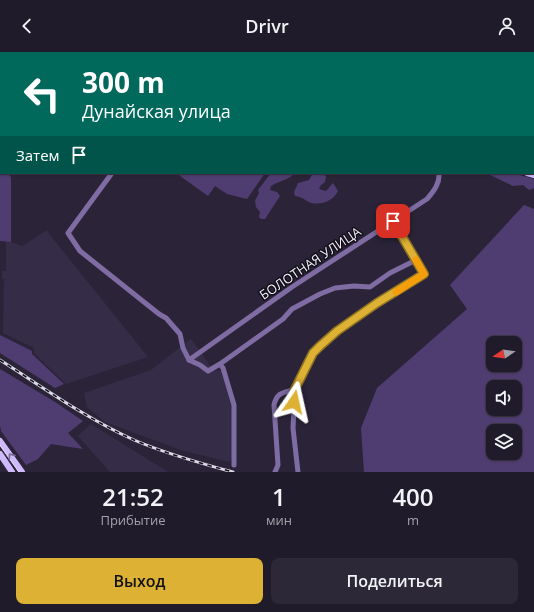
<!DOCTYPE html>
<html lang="ru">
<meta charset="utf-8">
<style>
:root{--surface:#201b2b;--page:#2d2837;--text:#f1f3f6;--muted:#a2a1a9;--line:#3d3947;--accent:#ddb133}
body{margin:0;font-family:"Open Sans",sans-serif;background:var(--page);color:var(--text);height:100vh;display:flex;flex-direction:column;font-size:15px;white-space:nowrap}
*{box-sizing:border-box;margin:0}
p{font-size:13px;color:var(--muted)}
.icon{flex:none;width:22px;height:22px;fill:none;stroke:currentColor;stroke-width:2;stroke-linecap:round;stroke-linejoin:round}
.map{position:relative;height:420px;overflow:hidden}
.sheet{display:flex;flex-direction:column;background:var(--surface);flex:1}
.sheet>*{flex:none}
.top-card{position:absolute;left:0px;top:0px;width:534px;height:122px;box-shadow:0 1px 3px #0004,0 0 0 1px var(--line);background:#00695c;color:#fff;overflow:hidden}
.needle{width:26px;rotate:257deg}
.fabs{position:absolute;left:486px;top:284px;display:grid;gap:8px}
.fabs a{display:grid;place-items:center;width:36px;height:36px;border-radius:8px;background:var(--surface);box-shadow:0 1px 3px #0004,0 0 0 1px var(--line);font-size:20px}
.pin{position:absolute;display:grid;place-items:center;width:34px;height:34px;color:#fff;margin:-17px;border-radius:8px;box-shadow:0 2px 6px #0006}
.me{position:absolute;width:44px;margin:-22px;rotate:11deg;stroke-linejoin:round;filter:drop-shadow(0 0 3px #0008)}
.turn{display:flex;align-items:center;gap:14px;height:84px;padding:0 16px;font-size:18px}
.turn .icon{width:52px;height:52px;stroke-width:2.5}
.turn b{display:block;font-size:28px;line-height:34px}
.then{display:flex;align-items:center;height:38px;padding:0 16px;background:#0003;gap:8px;font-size:15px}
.eta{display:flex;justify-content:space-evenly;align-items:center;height:68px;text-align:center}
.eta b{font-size:24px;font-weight:600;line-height:28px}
.action{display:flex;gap:8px;margin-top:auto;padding:8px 16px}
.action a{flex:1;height:46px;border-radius:8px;background:var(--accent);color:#111;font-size:16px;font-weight:600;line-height:46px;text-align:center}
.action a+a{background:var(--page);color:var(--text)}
header{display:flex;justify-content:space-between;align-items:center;height:52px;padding:0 16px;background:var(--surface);font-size:18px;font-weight:600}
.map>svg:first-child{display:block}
.built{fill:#352c47}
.green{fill:#4f3d71;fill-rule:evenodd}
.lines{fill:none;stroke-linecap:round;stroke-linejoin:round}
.minor{stroke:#7e6ca3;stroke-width:5}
.major{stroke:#cfb9fd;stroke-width:6}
.tram{stroke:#dcd8e7;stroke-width:1}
.rail-casing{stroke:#dcd8e7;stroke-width:3}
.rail{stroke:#120f19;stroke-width:1.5;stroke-dasharray:4.5;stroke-linecap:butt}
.oneway{stroke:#7a6c96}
.route-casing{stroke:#907321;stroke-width:10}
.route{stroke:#ddb133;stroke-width:7}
.slow{stroke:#f59e0b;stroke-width:7}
.labels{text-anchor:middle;stroke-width:3;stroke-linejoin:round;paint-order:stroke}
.street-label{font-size:13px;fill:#f3effd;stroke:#120f19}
</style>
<header><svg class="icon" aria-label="back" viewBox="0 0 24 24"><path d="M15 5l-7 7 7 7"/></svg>Drivr<svg class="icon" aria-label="person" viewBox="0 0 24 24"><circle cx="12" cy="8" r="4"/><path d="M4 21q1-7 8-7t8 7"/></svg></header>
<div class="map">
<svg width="534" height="420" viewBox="0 0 534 420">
<rect width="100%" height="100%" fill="#2b2439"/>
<g class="built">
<polygon points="47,178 50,183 148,305 66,332 34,301 34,296 3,281 4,227 2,227 2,219 6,219 6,189 11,190 22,194"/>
<polygon points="191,287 214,319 222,318 232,353 233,405 229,410 181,398 105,370 87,355 84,341 151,318"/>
<polygon points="91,372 168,420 110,420 78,384"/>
</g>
<g class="green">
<polygon points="2,121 9,121 11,126 11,190 0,189 0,124"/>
<polygon points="176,121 265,121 247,147 227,142 215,134 208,144"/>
<path d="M271 121H295C289 128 279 129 271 134L270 138 277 140 280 144 265 167H261L259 165 260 160 256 155 255 149 259 141 258 138Z"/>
<path d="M313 121H321L326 124 325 130 321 133 319 137 326 139 333 131 338 139C333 150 317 155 307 149 302 146 301 145 295 144L294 140 298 131 309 128Z"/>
<polygon points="486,121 512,121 534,127 534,136 529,138 523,133 513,134"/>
<path d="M524 153 534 157V420H364L361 376 377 336 467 257 450 233ZM493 291H515V313H493ZM493 335H515V357H493ZM493 379H515V401H493Z"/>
<polygon points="0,283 32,299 32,302 64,332 55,336 0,301"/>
<polygon points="0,317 55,350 83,369 68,381 83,397 51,392 38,407 26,413 1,379 0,373"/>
</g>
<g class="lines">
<g class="minor">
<polyline points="188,1 189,0"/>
<polyline points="267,1 268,0"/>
<polyline points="112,121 68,181 80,199 159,262 166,266 180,282 183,296 189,308 200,313 208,319 220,312"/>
<path d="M189 308 292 235 427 147C434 139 440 131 439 121"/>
<polyline points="234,413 234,353 223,316 220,312 283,267 292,257 320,242 335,236 354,234 370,235 390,221 416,208"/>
<path d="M275 420 278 413 274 353C277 340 283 341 295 337"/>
<polyline points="298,420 293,376 295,337 313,301 337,279 377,251 424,222 393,169"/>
</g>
<g class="major">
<polyline points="202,0 204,1"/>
<polyline points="45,1 45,0"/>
<polyline points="0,57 1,57"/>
<polyline points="0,76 1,75"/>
<polyline points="527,121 534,123"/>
<polyline points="0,389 22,420"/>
<polyline points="0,402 12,420"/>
</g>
<g class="tram">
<polyline points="40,1 40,0"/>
<polyline points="0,39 1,39"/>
<polyline points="0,60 1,57"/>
<polyline points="0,393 19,420"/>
</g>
<g class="rail-casing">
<path id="rail" d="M0 308C44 336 87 367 134 388 167 402 199 411 233 420"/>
</g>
<use href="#rail" class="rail"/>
</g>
<defs><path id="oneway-chevron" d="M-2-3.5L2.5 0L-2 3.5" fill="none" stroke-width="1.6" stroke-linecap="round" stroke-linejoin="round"/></defs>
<use class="oneway" href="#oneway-chevron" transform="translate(11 404) rotate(-125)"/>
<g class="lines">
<g class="route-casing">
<polyline id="route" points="294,350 295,337 313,301 320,294 337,279 377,251 424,222 393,169"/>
</g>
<use href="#route" class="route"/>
<polyline class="slow" points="396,240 424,222 416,208"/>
</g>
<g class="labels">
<g class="street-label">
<text transform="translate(310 211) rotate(-34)" y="5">БОЛОТНАЯ УЛИЦА</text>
</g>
</g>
</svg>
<div class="fabs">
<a><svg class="needle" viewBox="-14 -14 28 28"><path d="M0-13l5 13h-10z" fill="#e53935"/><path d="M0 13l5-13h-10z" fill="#a2a1a9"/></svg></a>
<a><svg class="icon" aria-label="sound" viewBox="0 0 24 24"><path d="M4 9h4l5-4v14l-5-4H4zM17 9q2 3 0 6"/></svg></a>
<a><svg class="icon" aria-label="layers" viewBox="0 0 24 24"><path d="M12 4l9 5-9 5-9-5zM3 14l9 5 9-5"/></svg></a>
</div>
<div class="pin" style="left:393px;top:169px;background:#d93025"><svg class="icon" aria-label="arrive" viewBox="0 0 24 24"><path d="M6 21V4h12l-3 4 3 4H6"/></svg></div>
<svg class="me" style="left:294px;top:350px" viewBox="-20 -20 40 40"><path d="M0-17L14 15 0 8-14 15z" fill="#ddb133" stroke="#fff" stroke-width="4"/></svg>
<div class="top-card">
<div class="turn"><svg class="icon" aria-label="left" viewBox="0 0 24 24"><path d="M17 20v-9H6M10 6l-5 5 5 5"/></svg><div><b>300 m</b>Дунайская улица</div></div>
<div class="then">Затем<svg class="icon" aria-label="arrive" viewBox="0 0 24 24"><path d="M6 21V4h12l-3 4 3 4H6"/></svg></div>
</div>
</div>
<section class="sheet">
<div class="eta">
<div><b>21:52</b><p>Прибытие</p></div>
<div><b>1</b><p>мин</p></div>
<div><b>400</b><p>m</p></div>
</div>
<div class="action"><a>Выход</a><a>Поделиться</a></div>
</section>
